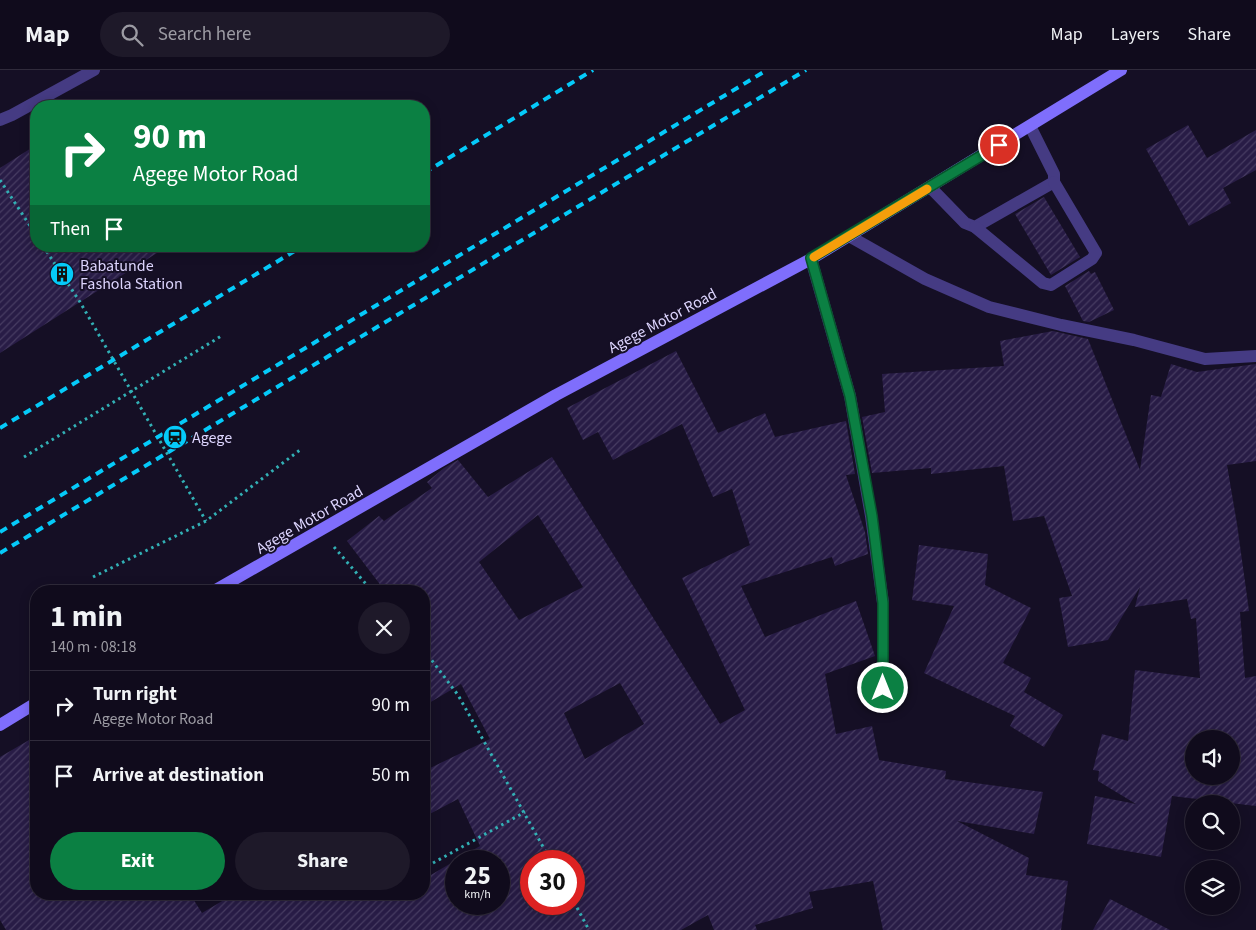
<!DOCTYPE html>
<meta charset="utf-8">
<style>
:root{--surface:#100b1c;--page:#1e1929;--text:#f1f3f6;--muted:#9c9ba3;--line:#302b3b;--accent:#0b8043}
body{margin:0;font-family:"Source Sans 3",sans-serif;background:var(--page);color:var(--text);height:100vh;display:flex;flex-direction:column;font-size:19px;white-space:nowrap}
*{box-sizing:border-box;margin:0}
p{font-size:16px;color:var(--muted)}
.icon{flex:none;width:28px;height:28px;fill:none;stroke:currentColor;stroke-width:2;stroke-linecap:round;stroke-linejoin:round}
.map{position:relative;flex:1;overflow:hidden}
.details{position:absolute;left:30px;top:515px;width:400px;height:315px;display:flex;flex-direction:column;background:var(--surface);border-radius:20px;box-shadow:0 2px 12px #0003,0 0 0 1px var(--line)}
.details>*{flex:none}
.hud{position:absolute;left:30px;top:30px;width:400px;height:152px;border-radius:20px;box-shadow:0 2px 12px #0003,0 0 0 1px var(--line);background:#0b8043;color:#fff;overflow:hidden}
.controls{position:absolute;left:1185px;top:660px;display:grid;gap:10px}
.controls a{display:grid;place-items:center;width:55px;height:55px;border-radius:50%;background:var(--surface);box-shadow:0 2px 12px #0003,0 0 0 1px var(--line);font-size:25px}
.speed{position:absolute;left:445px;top:780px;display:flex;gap:10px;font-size:25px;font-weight:700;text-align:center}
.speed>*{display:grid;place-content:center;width:65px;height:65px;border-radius:50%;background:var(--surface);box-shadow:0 2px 12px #0003,0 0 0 1px var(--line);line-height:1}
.speed small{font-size:12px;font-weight:400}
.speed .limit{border:8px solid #d22;background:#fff;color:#111}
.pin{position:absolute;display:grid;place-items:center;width:42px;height:42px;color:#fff;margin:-21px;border:2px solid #fff;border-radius:50%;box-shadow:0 1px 5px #0007}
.me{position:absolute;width:55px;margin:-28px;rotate:0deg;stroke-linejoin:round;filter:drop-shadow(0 0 4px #0008)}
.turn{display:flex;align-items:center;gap:18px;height:105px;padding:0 20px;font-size:22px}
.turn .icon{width:65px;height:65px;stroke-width:2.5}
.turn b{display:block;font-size:35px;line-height:42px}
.then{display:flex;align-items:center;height:48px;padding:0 20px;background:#0003;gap:10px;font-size:19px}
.round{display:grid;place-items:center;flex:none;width:52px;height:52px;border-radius:26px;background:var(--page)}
.headline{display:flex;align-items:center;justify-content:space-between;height:85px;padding:0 20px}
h1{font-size:30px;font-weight:700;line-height:38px}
.button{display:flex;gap:10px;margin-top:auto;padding:10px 20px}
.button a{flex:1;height:58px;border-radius:30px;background:var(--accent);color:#fff;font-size:20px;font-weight:700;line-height:58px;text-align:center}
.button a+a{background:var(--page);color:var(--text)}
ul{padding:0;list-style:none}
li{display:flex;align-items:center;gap:15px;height:70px;padding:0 20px;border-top:1px solid var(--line)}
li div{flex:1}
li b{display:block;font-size:19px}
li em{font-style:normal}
header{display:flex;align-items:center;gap:30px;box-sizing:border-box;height:70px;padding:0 25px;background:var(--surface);border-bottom:1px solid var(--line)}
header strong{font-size:24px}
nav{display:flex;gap:28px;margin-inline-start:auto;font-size:18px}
.search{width:350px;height:45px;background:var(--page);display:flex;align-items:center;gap:12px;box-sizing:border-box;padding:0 18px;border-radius:28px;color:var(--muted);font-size:19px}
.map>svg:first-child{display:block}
.building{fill:url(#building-hatch);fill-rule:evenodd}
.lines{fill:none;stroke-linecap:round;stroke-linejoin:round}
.path{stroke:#32b0b5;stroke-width:3;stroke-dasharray:2.5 4;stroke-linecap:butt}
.service{stroke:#453b83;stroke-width:12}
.minor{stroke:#453b83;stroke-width:12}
.secondary{stroke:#7f6efc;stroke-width:12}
.rail{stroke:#05caf9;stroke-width:4;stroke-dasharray:8 6;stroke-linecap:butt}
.route-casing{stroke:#07532c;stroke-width:12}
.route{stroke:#0b8043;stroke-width:9}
.slow{stroke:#f59e0b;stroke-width:9}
.labels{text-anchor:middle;stroke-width:4;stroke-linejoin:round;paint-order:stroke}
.poi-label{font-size:16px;fill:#ddd5fe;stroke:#150f25;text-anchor:start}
.street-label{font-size:16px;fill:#ddd5fe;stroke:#150f25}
</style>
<header>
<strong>Map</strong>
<div class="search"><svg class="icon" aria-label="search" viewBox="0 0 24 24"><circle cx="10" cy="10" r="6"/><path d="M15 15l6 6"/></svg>Search here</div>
<nav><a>Map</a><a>Layers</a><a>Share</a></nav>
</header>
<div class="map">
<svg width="1256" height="860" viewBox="0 0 1256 860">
<defs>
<pattern id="building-hatch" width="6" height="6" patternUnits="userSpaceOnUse" patternTransform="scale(1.25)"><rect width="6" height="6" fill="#281c46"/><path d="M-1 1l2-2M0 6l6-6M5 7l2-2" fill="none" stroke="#473c62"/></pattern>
</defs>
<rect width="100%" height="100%" fill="#150f25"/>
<g class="building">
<polygon points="1188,55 1207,88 1256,60 1256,100 1223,118 1231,133 1189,156 1146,79"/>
<polygon points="36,75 36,176 168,176 0,283 0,98"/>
<polygon points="1044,127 1080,187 1051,205 1015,144"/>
<polygon points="1089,201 1091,204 1095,202 1114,240 1089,252 1083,251 1065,216"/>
<path d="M1053 261 1088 269 1140 400 1151 325 1161 327 1171 294 1197 302 1256 294V391L1227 395 1237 454 1249 541 1240 542 1245 608 1256 606V736L1172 726 1161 787 1087 774 1095 726 1136 734 1098 711 1099 701 1093 700 1102 664 1128 671 1135 600 1200 608 1196 548 1191 549 1187 529 1135 537 1140 517 1108 570 1068 577 1059 528 1072 526 1044 446 1013 451 1004 396 931 404V398L872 403 862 347 885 342 882 304 1004 296 1000 271ZM1194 669H1231V706H1194Z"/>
<path d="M676 281 718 363 765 343 775 367 846 351 855 404 846 405 865 462 868 484 835 496 832 487 741 516 765 567 856 531 875 586 825 604 836 664 872 656 879 690 946 701 945 709 1043 722 1034 764 957 751 1029 788 1026 805 1068 811 1061 860H883L873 811 809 822 813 838 755 855 757 860H714L708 845 681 860H6L0 850V687L36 666V824H190L202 843 234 824H424V809L480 776 458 729 424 747V701L490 669 461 614 424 636V521H385L347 471 379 446 384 451 432 418 427 412 444 398 458 390 488 427 552 387 720 654 745 640 682 508 750 475 732 419 713 427 682 354 613 390 598 362 583 370 567 338ZM538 445 583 517 519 550 479 492ZM620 613 644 654 585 689 564 643ZM456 791H499V834H456ZM531 791H574V834H531Z"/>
<polygon points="919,475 988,484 985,515 1031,538 1003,593 1031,608 1024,622 1063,645 1044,677 1010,656 1015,646 924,603 954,536 912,530"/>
<polygon points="1110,829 1170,860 1093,860"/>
</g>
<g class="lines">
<g class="path">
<polyline points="0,110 36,165"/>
<polyline points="43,176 80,232 206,451"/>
<polyline points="24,387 223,265"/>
<polyline points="334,477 372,521"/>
<polyline points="93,507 206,451 300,380"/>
<polyline points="424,580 458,625 551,791"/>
<polyline points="433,793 525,742"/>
<polyline points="574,832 589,860"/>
</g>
<g class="service">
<polyline points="0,50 12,45 94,0"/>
<polyline points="930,117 965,153 975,157 1054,112 1054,104 1030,56"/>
<polyline points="975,157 1043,213 1051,215 1092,189 1096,183 1054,112"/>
</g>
<g class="minor">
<polyline points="849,166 925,209 989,237 1061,255 1134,270 1205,289 1256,286"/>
<polyline points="811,189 850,326 871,446 883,533 883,619"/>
</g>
<g class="secondary">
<polyline points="214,521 556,325 811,189 1121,0"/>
<polyline points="0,655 36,633"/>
</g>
<g class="rail">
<polyline points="424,103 593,0"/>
<polyline points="0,358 303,176"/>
<polyline points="0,462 767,0"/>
<polyline points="0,483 806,0"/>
</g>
</g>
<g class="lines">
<g class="route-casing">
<polyline id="route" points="883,618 883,533 872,446 850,326 811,188 999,75"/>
</g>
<use href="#route" class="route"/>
<polyline class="slow" points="814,187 927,119"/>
</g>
<defs>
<g id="building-disc" transform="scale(1.25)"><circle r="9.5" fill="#05caf9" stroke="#150f25"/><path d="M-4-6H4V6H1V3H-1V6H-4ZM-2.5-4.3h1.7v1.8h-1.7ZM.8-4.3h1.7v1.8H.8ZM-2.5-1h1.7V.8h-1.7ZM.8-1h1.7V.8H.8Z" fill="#111"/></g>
<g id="station-disc" transform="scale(1.25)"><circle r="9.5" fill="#05caf9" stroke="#150f25"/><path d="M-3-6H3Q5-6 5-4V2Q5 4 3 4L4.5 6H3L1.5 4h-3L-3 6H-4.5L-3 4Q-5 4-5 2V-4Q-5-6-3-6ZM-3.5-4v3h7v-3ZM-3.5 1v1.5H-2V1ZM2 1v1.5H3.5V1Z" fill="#111"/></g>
</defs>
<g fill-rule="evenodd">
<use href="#building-disc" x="62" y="204"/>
<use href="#station-disc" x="175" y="367"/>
</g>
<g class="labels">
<g class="poi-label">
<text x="80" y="201">Babatunde<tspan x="80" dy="18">Fashola Station</tspan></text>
<text x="192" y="373">Agege</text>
</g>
<g class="street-label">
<text transform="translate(662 250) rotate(-28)" y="6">Agege Motor Road</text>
<text transform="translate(309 449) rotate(-30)" y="6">Agege Motor Road</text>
</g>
</g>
</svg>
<div class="controls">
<a><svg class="icon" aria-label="sound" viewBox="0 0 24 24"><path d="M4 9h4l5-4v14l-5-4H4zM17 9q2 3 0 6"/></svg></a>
<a><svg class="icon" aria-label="search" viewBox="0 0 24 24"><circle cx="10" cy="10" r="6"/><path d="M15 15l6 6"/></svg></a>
<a><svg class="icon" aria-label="layers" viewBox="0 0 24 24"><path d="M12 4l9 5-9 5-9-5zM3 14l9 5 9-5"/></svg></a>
</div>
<div class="speed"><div>25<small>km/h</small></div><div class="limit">30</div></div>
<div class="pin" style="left:999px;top:75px;background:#d93025"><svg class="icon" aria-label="arrive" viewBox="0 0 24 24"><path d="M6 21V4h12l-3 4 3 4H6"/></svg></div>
<svg class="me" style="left:883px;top:618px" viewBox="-20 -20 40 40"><circle r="17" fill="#0b8043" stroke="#fff" stroke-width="3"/><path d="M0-11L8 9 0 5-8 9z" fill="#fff"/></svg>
<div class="hud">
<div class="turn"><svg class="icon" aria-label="right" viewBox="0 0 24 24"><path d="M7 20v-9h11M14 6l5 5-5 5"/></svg><div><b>90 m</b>Agege Motor Road</div></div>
<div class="then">Then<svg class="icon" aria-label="arrive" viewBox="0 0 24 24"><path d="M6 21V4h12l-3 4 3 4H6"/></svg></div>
</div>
<section class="details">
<div class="headline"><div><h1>1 min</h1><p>140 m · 08:18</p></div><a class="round"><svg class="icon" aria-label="close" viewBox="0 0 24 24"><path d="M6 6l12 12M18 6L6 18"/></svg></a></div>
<ul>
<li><svg class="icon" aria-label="right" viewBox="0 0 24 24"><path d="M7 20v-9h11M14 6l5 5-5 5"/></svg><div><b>Turn right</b><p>Agege Motor Road</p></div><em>90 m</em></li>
<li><svg class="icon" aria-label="arrive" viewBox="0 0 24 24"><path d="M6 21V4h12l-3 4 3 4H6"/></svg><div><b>Arrive at destination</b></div><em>50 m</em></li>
</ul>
<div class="button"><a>Exit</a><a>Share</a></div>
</section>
</div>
